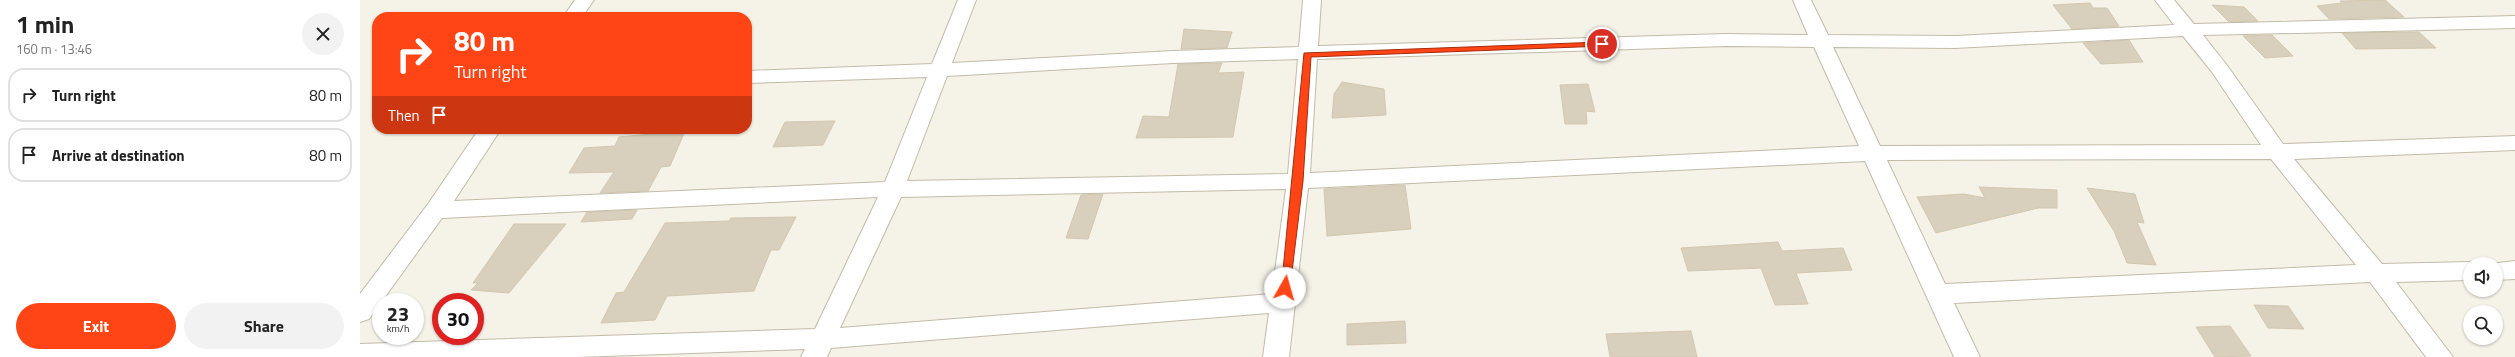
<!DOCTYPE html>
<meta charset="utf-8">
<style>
:root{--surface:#fff;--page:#f2f2f2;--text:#222;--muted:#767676;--line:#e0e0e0;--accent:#ff4415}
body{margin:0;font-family:"Titillium Web",sans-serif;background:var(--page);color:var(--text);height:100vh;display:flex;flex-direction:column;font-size:15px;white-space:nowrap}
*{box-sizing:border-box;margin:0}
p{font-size:13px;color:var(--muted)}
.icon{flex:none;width:22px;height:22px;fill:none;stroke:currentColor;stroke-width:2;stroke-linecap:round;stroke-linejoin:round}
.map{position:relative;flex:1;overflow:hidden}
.sheet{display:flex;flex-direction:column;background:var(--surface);width:360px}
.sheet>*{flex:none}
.banner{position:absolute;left:12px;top:12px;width:380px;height:122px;border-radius:16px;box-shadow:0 1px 3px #0004;background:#ff4415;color:#fff;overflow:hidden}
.buttons{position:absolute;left:2103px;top:257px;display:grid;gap:8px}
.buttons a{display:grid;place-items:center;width:40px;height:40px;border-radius:50%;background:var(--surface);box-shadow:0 1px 3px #0004;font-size:20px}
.speed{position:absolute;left:12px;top:293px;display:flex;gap:8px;font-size:20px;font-weight:700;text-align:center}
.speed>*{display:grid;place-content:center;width:52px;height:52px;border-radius:50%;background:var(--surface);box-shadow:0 1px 3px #0004;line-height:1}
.speed small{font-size:10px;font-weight:400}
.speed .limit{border:6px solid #d22;background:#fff;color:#111}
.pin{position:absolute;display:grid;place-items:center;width:34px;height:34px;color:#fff;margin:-17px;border:2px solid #fff;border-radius:50%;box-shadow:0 1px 4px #0007}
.me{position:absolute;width:44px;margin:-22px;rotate:7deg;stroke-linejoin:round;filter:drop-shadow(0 0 3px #0008)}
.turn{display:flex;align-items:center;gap:14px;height:84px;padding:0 16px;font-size:18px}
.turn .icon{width:52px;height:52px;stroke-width:2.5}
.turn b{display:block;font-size:28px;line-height:34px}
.then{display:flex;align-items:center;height:38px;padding:0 16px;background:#0003;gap:8px;font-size:15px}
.round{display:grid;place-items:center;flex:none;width:42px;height:42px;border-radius:21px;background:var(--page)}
.overview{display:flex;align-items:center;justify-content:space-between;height:68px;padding:0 16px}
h1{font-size:24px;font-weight:700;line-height:30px}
.cta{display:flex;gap:8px;margin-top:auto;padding:8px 16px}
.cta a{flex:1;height:46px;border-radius:24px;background:var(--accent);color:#fff;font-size:16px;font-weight:700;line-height:46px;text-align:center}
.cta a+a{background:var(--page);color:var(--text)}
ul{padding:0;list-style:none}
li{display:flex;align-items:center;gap:12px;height:54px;margin:0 8px 6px;padding:0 8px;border:2px solid var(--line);border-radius:16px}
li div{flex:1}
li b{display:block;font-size:15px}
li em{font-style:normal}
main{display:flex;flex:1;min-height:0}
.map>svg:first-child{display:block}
.building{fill:#d8cfbc;stroke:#d4c7af}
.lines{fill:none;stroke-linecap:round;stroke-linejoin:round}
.street-casing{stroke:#c2bba9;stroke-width:2}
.street{fill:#fff;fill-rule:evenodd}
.route{fill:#ff4415;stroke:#a62c0e}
</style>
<main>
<section class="sheet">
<div class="overview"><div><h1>1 min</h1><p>160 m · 13:46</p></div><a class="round"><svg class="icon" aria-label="close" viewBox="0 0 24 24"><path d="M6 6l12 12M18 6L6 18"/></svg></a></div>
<ul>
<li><svg class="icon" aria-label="right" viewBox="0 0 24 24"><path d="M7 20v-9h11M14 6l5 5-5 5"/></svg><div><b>Turn right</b></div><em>80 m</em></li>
<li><svg class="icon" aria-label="arrive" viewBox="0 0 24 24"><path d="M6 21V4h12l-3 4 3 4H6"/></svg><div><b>Arrive at destination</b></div><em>80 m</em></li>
</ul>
<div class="cta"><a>Exit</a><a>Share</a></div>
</section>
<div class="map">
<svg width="2155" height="357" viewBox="0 0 2155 357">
<rect width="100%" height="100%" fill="#f5f2e8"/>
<g class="building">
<polygon points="2025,0 2044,17 1969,19 1957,6 1982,3 1980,1"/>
<polygon points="1730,3 1733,8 1747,8 1759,26 1712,29 1693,5"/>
<polygon points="1852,5 1884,7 1898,21 1869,22"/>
<polygon points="824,29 872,32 867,48 821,49"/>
<polygon points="2059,32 2076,48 1996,49 1982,33"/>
<polygon points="1912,35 1933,56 1905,58 1883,36"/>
<polygon points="1769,40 1783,62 1741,64 1723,43"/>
<polygon points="862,63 858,73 884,72 873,137 776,138 783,116 809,117 818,64"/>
<polygon points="982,82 1024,89 1026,115 972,118 974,94"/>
<polygon points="1228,84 1235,112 1226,111 1227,124 1205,124 1200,85"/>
<polygon points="475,121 463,145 413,147 425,122"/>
<polygon points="325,131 310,166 301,167 288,191 240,193 254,172 209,173 224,148 255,146 259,137"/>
<polygon points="1045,185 1051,229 967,236 964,189"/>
<polygon points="1619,187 1697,190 1697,208 1677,208 1678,208 1576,233 1557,197 1604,194 1625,198"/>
<polygon points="1727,188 1775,194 1784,223 1777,222 1796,265 1767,263 1754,231"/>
<polygon points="743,194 728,239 706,238 721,195"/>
<polygon points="277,210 272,219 221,222 227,212"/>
<polygon points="436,217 419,250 411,250 394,291 307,296 295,320 241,323 256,293 264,292 305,223 369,221 371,218"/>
<polygon points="154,224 206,224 149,293 111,290 118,283 113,283"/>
<polygon points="1418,242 1422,251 1483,248 1492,270 1436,273 1448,304 1415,305 1401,268 1328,271 1321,248"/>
<polygon points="1894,305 1928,306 1944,329 1908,328"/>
<polygon points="1045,321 1046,343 987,345 987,324"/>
<polygon points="1870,326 1891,356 1855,357 1836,327"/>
<polygon points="1331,331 1337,357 1250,357 1246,334"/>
</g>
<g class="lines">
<g class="street-casing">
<g id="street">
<polygon points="215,0 234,0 222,17 203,17"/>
<path d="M598 0H616L592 63 813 51 939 47 943 0H961L958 46 1366 34 1448 35 1433 0H1451L1468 35 1595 36 1814 25 1795 0H1814L1834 24 2155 16V28L1843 35 1866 64 1923 144 2155 136V150L1934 159 2022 264 2110 262 2116 264H2110V280L2036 282 2093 357H2066L2010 282 1594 303 1620 357H1594L1505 161 948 188 929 357H903L909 313 471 348 467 357H441L445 349 217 357H0V344L455 329 518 197 82 218 9 319 0 322V294L68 204 119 129H141L94 201 525 182 567 77 387 83V71L572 64ZM1823 36 1852 72 1901 145 1520 146 1473 47 1595 48ZM1366 46 1454 47 1499 146 950 173 957 59ZM938 59 928 174 547 181 587 76 813 63ZM1911 159 1996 265 1585 284 1527 160ZM926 189 912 294 480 328 541 197Z"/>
<polygon points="2155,261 2155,279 2136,280 2136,264 2130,264"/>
</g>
</g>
<use href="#street" class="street"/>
</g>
<polygon class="route" points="1242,42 1245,43 1245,46 951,57 943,181 930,288 925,292 921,291 944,53"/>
</svg>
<div class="buttons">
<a><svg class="icon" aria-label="sound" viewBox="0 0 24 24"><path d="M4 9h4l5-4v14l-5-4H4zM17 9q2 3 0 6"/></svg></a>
<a><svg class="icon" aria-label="search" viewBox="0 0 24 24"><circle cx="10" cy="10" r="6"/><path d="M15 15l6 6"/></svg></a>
</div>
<div class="speed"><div>23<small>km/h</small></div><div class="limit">30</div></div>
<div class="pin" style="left:1242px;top:44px;background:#d93025"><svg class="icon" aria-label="arrive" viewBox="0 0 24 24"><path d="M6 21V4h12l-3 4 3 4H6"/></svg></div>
<svg class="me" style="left:925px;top:288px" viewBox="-20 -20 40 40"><circle r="19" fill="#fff"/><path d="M0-13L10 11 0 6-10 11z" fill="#ff4415"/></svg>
<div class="banner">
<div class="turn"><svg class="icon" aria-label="right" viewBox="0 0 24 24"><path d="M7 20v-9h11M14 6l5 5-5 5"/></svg><div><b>80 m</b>Turn right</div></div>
<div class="then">Then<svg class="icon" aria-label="arrive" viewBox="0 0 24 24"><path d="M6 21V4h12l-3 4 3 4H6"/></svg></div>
</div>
</div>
</main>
